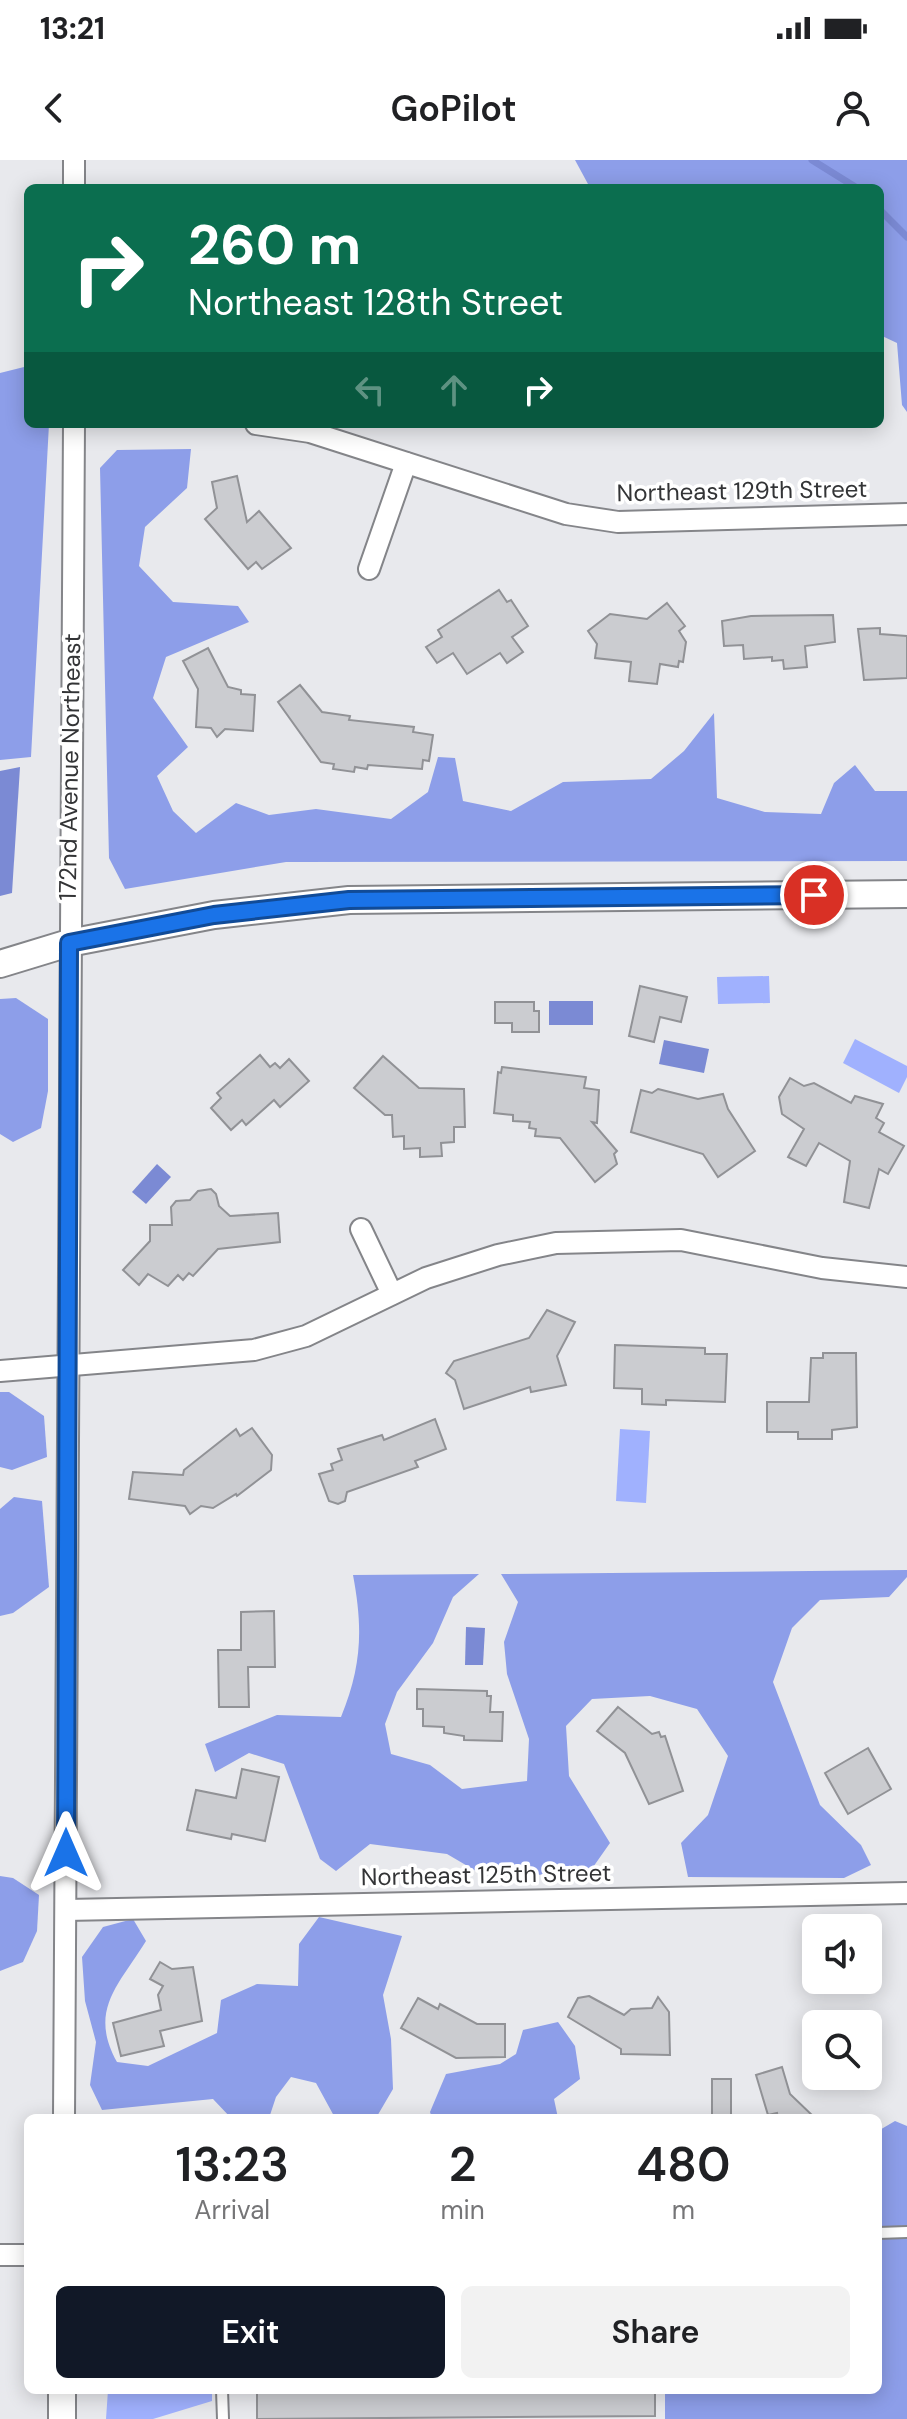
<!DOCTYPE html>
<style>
:root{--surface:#fff;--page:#f2f2f2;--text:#202124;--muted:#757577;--accent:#111827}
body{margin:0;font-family:"DM Sans",sans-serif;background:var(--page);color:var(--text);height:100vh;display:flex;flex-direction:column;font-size:30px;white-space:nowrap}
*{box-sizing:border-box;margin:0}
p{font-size:26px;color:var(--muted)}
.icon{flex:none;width:44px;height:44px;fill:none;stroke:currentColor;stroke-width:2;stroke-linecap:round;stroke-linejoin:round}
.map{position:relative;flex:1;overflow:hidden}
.sheet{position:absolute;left:24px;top:1954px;width:858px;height:280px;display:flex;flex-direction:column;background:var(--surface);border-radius:12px;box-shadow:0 4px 20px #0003}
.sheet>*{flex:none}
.top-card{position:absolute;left:24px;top:24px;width:860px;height:244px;border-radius:12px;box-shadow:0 4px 20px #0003;background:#0b6e4f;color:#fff;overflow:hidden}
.buttons{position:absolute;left:802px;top:1754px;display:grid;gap:16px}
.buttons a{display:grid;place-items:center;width:80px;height:80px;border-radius:12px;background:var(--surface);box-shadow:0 4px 20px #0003;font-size:40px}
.pin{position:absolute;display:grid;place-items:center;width:68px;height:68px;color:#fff;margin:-34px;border:4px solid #fff;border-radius:50%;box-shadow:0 2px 8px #0007}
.me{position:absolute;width:88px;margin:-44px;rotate:0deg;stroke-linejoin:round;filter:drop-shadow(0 0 6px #0008)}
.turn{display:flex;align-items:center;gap:28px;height:168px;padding:0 32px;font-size:36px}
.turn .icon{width:104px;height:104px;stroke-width:2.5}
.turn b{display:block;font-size:56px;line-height:68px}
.lanes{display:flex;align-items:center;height:76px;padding:0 32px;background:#0003;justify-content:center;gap:40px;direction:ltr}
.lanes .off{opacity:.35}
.eta{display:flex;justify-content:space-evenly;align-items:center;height:136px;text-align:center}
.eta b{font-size:48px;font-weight:600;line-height:56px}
.action{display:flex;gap:16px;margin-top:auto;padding:16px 32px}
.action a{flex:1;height:92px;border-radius:12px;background:var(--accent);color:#fff;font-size:32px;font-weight:600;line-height:92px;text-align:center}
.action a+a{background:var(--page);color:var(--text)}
.status{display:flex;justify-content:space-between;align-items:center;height:56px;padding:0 40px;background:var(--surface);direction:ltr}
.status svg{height:22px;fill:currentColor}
header{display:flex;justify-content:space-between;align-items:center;height:104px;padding:0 32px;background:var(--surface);font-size:36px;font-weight:600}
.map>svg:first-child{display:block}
.green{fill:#a0b1fe}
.forest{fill:#8d9ee9}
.water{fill:#7b8ad4}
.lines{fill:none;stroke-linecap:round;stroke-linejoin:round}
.stream{stroke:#7b8ad4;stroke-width:7}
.building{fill:#cbccd0;stroke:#919296;stroke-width:2}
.service-casing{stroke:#848589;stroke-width:14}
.minor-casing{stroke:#848589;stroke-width:24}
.tertiary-casing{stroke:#848589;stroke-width:30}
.service{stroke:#fff;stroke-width:10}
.minor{stroke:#fff;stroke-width:20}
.tertiary{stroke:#fff;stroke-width:26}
.route-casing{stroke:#114b97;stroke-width:20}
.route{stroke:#1a73e8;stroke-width:14}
.labels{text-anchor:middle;stroke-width:7;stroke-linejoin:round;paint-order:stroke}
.street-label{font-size:24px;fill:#333436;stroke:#fff}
</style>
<div class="status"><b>13:21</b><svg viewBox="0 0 49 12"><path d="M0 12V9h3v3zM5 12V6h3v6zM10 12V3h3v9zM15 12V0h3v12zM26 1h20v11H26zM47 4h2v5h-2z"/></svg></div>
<header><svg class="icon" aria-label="back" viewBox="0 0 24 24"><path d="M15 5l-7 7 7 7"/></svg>GoPilot<svg class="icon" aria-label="person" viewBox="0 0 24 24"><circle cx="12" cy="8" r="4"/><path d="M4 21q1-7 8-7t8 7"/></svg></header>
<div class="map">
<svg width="907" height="2259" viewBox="0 0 907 2259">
<rect width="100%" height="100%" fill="#e8e9ed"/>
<g class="green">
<polygon points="769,816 770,843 718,844 717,817"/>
<polygon points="855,879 907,906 907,917 899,933 843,903"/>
<polygon points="620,1269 650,1271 646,1343 616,1341"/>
<polygon points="108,2230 125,2233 135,2230 212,2230 212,2241 153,2259 106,2259"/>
</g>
<g class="forest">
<polygon points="575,0 907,0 907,252 902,245 897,183 880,175 880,28 580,28 588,24"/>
<polygon points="28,193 28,264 49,264 31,597 0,600 0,213 24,207"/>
<polygon points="191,289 187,328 145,367 139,406 173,442 238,446 249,462 166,497 153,538 188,587 157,616 173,651 196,673 236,643 269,655 316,649 391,659 428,632 438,597 455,598 463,641 511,651 563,622 651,619 684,591 714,553 717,638 765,652 821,654 834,623 855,605 875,631 907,631 907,701 286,702 125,729 109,698 100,308 117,290"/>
<polygon points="16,838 48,859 48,931 41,968 13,982 0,974 0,839"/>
<polygon points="0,1232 9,1232 44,1256 47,1297 12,1310 0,1307"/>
<polygon points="14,1337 42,1341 49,1427 13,1453 0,1456 0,1349"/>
<path d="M907 1410V1417L889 1437 820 1440 792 1468 773 1522 820 1645 861 1685 871 1705 844 1718 688 1717 681 1683 708 1655 728 1596 697 1549 650 1536 592 1539 566 1566 569 1616 610 1683 591 1710 526 1716 476 1711 447 1694 370 1684 336 1711 320 1699 284 1604 249 1593 215 1612 205 1584 277 1555 341 1557C362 1506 363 1468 353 1415L479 1414 453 1437 433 1483 397 1532 385 1564 391 1594 430 1605 462 1629 527 1621 529 1579 507 1514 504 1482 518 1442 501 1414Z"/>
<polygon points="0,1716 13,1718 39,1735 37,1771 23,1802 0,1811"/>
<path d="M319 1757 402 1776 383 1835 391 1879 393 1929 376 1958 334 1956 316 1923 291 1917 276 1937 269 1958H231L213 1939 102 1950 90 1925 96 1882 85 1841 82 1797 103 1767 133 1759 146 1781C119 1825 88 1850 117 1902L148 1906 217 1873 221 1840 257 1824 298 1826 299 1784Z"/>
<polygon points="558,1862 575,1886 580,1919 554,1939 558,1958 432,1958 430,1952 446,1914 500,1904 516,1894 523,1870"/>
<polygon points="895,1961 907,1966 907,2259 665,2259 665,2230 878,2230 878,1971"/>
</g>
<g class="water">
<polygon points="20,607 12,733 0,736 0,611"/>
<rect x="549" y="841" width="44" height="24"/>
<polygon points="664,880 709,889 704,913 659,904"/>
<polygon points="157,1004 171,1017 146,1044 132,1032"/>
<polygon points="466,1467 485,1468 483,1505 465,1505"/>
</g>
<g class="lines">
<g class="stream">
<polyline points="812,0 857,28"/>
<polyline points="880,50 907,77"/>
</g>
</g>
<g class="building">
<polygon points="237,316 247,362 259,351 291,388 262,409 256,402 248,409 205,359 217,348 212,322"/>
<polygon points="499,430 507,442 511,440 528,466 512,477 523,492 507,503 500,493 467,514 453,493 437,503 426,487 442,477 438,470"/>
<polygon points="667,443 685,466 679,471 686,482 683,502 679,501 678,507 660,504 657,524 629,521 631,502 595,498 597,484 588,471 610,454 647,459"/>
<polygon points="833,455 835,482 805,486 807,507 784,509 783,500 772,501 772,497 744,499 743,485 724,486 722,461 751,456"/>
<polygon points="880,468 880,474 907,476 907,518 864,520 858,469"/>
<polygon points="208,488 228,527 241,530 241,534 255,535 253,571 225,569 217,577 211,568 196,567 198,529 183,501"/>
<polygon points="300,525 322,552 350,556 349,560 414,567 413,572 433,575 429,601 423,600 422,609 368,605 367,609 355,607 354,612 333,609 334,604 321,602 278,542"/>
<polygon points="640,826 687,837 681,862 660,857 654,882 629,876"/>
<polygon points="495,842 534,842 534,851 539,851 539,872 512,872 512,863 495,863"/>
<polygon points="260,895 270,907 275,903 280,908 289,899 309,921 280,947 274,940 246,965 242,960 231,970 211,948 221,938 217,933"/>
<polygon points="383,896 419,928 464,929 465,967 454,967 454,982 441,983 442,996 420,997 420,988 404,989 404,976 393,977 392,955 385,955 354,928"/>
<polygon points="502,907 586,917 584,928 599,930 597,963 592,962 617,991 614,994 617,1004 595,1022 560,978 535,976 536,969 529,968 530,962 513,961 513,955 494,953 498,912 501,913"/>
<polygon points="790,918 804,926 814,923 851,943 855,936 883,944 876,958 884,963 879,972 904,986 888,1014 879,1009 869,1048 844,1042 850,1001 819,983 806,1006 788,997 804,969 782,954 779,937"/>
<polygon points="658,929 698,939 723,934 728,949 755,991 718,1017 703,994 631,972 641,930 652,933"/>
<polygon points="211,1029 216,1034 219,1046 230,1056 278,1053 280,1082 218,1089 193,1116 189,1113 183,1120 178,1115 168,1126 148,1114 139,1125 123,1110 150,1081 150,1065 172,1065 171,1047 176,1041 190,1040 198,1031"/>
<polygon points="547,1150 575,1162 557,1196 566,1225 531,1232 530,1227 464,1249 455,1220 446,1213 454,1201 529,1178"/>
<polygon points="615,1185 705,1188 705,1194 727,1194 725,1242 666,1240 666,1245 642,1244 642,1229 614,1228"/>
<polygon points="823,1193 856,1193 857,1267 832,1270 832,1279 798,1279 798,1272 767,1272 767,1242 809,1242 811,1198 823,1198"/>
<polygon points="435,1259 446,1289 415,1301 418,1307 347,1332 345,1341 338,1344 329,1341 319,1314 333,1310 331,1304 342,1300 338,1289 382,1275 384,1280"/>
<polygon points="252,1268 272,1295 271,1310 237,1336 236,1334 213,1348 201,1346 190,1354 185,1346 129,1339 133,1312 183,1315 184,1310 236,1269 240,1276"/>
<polygon points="274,1451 275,1507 248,1507 249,1547 219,1547 218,1490 241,1490 241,1452"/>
<polygon points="417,1529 487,1531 487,1536 491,1536 490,1552 503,1552 502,1581 464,1580 464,1576 444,1573 444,1567 423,1566 423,1549 417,1549"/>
<polygon points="618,1547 652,1574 659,1572 661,1577 665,1576 683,1631 649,1644 625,1593 597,1571"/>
<polygon points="868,1588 891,1629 848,1654 825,1613"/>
<polygon points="242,1609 279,1617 265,1681 232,1674 231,1679 187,1670 196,1630 236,1638"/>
<polygon points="160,1802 172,1809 193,1807 202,1861 160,1871 164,1886 121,1896 113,1863 161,1850 158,1835 163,1826 150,1819"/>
<polygon points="589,1836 624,1855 631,1849 652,1848 658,1837 669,1852 670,1895 621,1894 621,1889 568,1857 578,1838"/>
<polygon points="418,1838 438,1849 440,1844 477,1864 505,1864 505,1897 456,1898 401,1868"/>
<polygon points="782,1907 790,1934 815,1958 778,1958 777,1953 768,1955 756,1915"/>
<rect x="712" y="1919" width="19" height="39"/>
<polygon points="257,2230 655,2230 655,2256 257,2259"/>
</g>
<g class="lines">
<g class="service-casing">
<g id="service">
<polyline points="878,2073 907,2072"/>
<polyline points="222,2230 223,2259"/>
</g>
</g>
<g class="minor-casing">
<g id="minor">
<polyline points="74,28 74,0"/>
<polyline points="256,264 310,272 566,354 618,362 907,354"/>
<polyline points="369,409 406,303"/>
<polyline points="361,1069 392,1134"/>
<polyline points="0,1211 254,1190 306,1176 426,1118 498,1095 556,1083 681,1080 822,1108 907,1117"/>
<polyline points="66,1750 907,1733"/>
<polyline points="64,1958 74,264"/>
<polyline points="0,2095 28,2095"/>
</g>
</g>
<g class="tertiary-casing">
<g id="tertiary">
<polyline points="0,804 69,783 214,755 349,740 907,734"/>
<polyline points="62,2259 62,2230"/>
</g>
</g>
<use href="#service" class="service"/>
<use href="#minor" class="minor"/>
<use href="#tertiary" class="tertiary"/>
</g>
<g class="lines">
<g class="route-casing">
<polyline id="route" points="66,1693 69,783 214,755 349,740 814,735"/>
</g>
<use href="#route" class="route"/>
</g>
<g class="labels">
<g class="street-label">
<text transform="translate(742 331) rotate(-1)" y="8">Northeast 129th Street</text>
<text transform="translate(70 607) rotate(-89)" y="8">172nd Avenue Northeast</text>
<text transform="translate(486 1715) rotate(-1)" y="8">Northeast 125th Street</text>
</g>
</g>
</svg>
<div class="buttons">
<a><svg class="icon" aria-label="sound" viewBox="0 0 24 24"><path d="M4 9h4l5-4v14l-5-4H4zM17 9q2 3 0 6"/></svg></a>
<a><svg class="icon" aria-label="search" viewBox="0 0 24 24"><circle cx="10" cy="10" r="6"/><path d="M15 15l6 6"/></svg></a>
</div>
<div class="pin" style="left:814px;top:735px;background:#d93025"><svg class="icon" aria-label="arrive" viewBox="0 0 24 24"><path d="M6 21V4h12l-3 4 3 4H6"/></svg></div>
<svg class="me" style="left:66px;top:1693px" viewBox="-20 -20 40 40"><path d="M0-17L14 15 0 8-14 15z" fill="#1a73e8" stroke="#fff" stroke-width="4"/></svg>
<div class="top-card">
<div class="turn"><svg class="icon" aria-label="right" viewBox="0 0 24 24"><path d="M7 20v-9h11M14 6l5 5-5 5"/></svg><div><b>260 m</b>Northeast 128th Street</div></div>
<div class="lanes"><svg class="icon off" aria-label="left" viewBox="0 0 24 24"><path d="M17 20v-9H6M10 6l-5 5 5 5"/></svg><svg class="icon off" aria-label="ahead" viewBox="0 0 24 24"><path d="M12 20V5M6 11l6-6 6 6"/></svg><svg class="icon" aria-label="right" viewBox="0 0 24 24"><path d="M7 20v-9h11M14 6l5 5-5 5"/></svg></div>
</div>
<section class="sheet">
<div class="eta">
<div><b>13:23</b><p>Arrival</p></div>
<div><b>2</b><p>min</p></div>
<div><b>480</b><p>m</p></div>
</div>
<div class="action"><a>Exit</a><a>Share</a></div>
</section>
</div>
